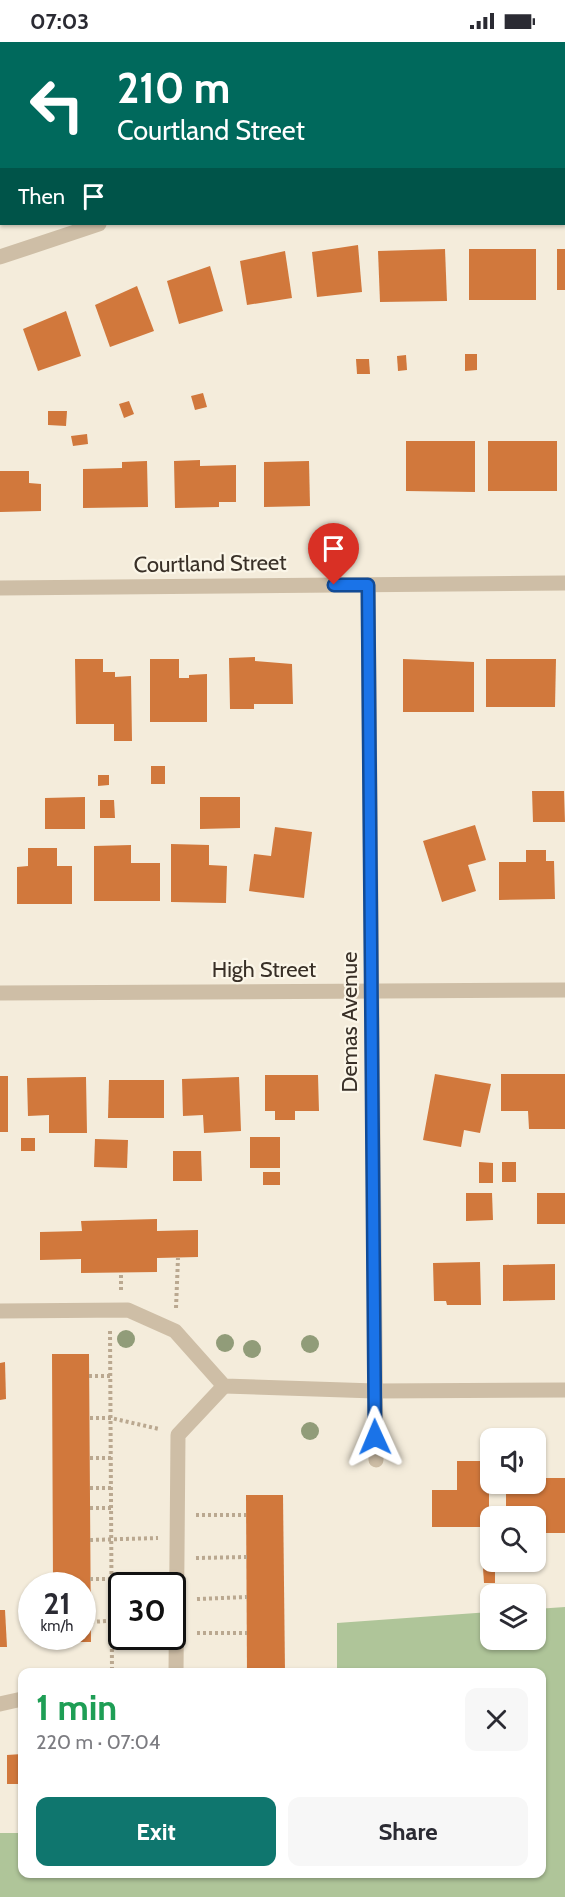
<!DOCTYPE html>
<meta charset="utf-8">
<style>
:root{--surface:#fff;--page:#f7f7f7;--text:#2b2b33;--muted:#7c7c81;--accent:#0f766e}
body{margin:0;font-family:Cabin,sans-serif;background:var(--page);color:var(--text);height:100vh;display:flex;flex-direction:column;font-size:22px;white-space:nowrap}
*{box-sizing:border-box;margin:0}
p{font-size:20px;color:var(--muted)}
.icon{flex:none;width:33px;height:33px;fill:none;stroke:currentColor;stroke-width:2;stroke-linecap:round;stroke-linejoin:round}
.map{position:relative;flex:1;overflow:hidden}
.drawer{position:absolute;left:18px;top:1626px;width:528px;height:210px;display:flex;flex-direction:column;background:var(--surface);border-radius:12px;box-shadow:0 2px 4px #0004}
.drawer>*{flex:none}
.guide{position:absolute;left:0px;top:0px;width:566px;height:183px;box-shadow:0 2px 4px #0004;background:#00695c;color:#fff;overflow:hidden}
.controls{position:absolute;left:480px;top:1386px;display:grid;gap:12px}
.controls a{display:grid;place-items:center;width:66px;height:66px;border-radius:12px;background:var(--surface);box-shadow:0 2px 4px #0004;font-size:30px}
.speed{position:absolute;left:18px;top:1530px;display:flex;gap:12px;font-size:30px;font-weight:700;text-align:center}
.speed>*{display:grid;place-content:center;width:78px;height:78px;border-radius:50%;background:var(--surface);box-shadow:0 2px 4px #0004;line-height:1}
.speed small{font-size:15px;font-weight:400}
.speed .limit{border:3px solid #111;border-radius:9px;background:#fff;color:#111}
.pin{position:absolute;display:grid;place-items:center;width:51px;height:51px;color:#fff;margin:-62px -26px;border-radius:50% 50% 50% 0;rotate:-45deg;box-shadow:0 0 6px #0007}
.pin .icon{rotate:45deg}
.me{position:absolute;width:66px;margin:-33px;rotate:359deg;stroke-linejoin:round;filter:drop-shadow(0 0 4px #0008)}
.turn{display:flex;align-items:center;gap:21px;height:126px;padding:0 18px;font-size:27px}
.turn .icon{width:78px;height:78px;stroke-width:2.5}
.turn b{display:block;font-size:42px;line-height:51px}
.then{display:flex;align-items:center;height:57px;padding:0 18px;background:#0003;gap:12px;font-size:22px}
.round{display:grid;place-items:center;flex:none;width:63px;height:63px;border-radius:12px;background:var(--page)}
.overview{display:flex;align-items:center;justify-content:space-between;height:102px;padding:0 18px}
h1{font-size:36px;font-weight:700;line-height:45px;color:#1e9e55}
.button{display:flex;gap:12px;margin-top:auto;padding:12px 18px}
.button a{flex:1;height:69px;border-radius:12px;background:var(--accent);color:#fff;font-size:24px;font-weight:700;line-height:69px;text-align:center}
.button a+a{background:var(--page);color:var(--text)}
.status{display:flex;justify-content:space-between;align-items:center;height:42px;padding:0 30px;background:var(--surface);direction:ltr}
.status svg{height:16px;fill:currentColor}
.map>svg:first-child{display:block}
.green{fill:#afc599}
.building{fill:#d1783c}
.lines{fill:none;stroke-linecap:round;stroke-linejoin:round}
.path{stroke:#baa890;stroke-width:4;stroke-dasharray:3 3;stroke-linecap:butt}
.minor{stroke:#cebea6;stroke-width:15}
.tree{fill:#919c79}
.route-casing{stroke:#114b97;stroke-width:15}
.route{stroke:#1a73e8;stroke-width:10}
.labels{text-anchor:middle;stroke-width:4.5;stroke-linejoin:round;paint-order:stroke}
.street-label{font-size:22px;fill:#393027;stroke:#fbf6e8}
</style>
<div class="status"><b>07:03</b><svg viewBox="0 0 49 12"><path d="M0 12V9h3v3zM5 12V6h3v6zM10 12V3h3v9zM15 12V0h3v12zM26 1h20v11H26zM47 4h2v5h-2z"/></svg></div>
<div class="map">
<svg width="565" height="1855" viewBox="0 0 565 1855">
<rect width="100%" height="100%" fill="#f4ecdb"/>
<polygon class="green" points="565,1565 565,1855 0,1855 0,1791 22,1791 22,1832 542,1832 542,1630 337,1630 337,1581 490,1570 490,1598 536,1598 536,1567"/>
<g class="building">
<polygon points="358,203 362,250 317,255 312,210"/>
<polygon points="445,207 447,259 380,260 378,209"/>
<rect x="469" y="207" width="67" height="51"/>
<rect x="557" y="207" width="8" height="41"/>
<polygon points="285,209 292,256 247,263 240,219"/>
<polygon points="210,224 223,269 179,282 167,239"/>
<polygon points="137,244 154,289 110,305 95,263"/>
<polygon points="66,269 81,314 38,329 23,287"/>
<polygon points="465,312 477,312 477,328 465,329"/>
<polygon points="406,313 407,328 398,329 397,314"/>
<polygon points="356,317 369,317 370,332 357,332"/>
<polygon points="203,351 207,365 195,368 191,354"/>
<polygon points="129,359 134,372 124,376 119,362"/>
<polygon points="48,369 67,369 66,384 48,383"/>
<polygon points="87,392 88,402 73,404 71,394"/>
<polygon points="406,399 475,399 475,450 406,449"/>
<rect x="488" y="399" width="69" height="50"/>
<polygon points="200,418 200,424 236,423 236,460 219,460 219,465 175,466 174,419"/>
<polygon points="147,419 148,465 83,466 83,427 122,426 122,420"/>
<polygon points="309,419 310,464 264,465 264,420"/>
<polygon points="0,429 29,429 29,441 41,442 41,469 0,470"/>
<polygon points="255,615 255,619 292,622 293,662 254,662 254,667 230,667 229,616"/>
<polygon points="75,617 103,617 103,630 115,630 115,635 131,634 132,699 114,699 114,682 76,682"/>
<polygon points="150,617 179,617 179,636 189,636 189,633 207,632 207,680 150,680"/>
<polygon points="403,617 474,620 474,670 403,670"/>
<polygon points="486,617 556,617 555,665 486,665"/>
<rect x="151" y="724" width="14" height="18"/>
<polygon points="98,733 109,733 109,743 98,744"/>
<polygon points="532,749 564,749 565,780 533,780"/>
<polygon points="85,755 85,787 45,787 45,756"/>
<polygon points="200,755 240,755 240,786 200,787"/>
<polygon points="100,758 114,758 115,776 100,776"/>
<polygon points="475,783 486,818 468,823 476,849 442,860 423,799"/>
<polygon points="275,785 312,790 304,856 249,849 254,812 271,814"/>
<polygon points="171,802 209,803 209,823 227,824 226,861 171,860"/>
<polygon points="131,803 131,821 160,821 160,859 94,859 94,804"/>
<polygon points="28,806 57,806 57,824 72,824 72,862 17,862 17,825 28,824"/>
<polygon points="526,808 546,808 546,819 554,819 555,857 499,858 499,820 526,820"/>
<polygon points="435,1032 491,1042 480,1091 464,1088 461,1105 423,1098"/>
<polygon points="501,1032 565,1032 565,1087 529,1087 528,1069 501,1069"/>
<polygon points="265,1033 318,1033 319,1069 295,1069 295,1078 275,1078 275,1069 265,1069"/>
<rect x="0" y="1034" width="8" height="56"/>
<polygon points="86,1035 87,1091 49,1091 49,1073 28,1074 27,1036"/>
<polygon points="239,1035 241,1089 204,1091 203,1073 183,1074 182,1037"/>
<polygon points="109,1038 164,1038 164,1076 108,1076"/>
<rect x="250" y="1095" width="30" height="31"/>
<rect x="21" y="1096" width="14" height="13"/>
<polygon points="95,1097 128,1098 127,1126 94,1125"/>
<polygon points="173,1109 201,1109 202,1139 173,1139"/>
<polygon points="479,1120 493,1121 493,1141 479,1141"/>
<rect x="502" y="1120" width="14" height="20"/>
<rect x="263" y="1130" width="17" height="13"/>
<polygon points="466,1151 492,1151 493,1178 466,1179"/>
<rect x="537" y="1151" width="28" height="31"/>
<polygon points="157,1177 157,1189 198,1188 198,1215 157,1216 157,1230 81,1231 81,1217 40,1218 40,1190 82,1189 81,1179"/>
<polygon points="480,1220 481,1263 447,1263 446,1259 434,1259 433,1221"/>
<polygon points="555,1222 555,1258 503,1259 503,1223"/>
<polygon points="52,1312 89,1312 91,1600 54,1600 54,1594 82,1594 82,1544 53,1544"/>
<polygon points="5,1320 6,1357 0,1358 0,1321"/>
<polygon points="457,1419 489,1419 489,1485 432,1485 432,1448 457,1448"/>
<polygon points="536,1436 565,1436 565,1491 536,1491 536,1474 533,1472 506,1472 506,1442 536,1442"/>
<polygon points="246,1453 283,1453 285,1630 247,1630"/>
<polygon points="483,1526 495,1526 495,1541 484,1541"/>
<polygon points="0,1568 5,1568 7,1605 0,1605"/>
<polygon points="22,1712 22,1742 7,1742 7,1713"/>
</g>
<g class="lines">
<g class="path">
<polyline points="121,1248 121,1230"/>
<polyline points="176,1266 178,1216"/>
<polyline points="110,1289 112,1630"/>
<polyline points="89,1334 111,1334"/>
<polyline points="90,1376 111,1376 159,1387"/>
<polyline points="90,1416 111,1416"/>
<polyline points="90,1446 111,1446"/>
<polyline points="90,1466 111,1466"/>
<polyline points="196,1473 246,1473"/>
<polyline points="90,1498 158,1496"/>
<polyline points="196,1516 247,1515"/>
<polyline points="90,1537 112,1537"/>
<polyline points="197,1557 247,1555"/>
<polyline points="91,1580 122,1578"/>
<polyline points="197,1591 247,1591"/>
</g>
<g class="minor">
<polyline points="564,128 565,128"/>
<polyline points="0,215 99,182"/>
<polyline points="368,543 376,1418"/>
<polyline points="0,546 565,541"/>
<polyline points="0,951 565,948"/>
<polyline points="0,1269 128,1268 175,1289 224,1344 375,1349 565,1348"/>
<polyline points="176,1630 178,1393 224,1344"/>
<polyline points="0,1662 22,1657"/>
</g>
</g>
<g class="tree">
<circle cx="126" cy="1297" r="9"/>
<circle cx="225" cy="1301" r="9"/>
<circle cx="310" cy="1302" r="9"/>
<circle cx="252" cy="1307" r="9"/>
<circle cx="310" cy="1389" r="9"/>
</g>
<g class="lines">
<g class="route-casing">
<polyline id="route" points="334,543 368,543 375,1395"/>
</g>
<use href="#route" class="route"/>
</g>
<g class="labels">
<g class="street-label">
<text transform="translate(210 521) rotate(-1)" y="8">Courtland Street</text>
<text x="264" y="935">High Street</text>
<text transform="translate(349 980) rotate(-90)" y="8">Demas Avenue</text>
</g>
</g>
</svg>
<div class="controls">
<a><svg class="icon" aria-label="sound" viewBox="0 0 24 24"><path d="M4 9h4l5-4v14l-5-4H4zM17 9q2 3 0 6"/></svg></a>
<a><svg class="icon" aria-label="search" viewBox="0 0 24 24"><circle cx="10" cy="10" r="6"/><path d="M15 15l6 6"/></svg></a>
<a><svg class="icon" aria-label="layers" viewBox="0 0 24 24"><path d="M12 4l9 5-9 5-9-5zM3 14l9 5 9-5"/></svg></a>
</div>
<div class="speed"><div>21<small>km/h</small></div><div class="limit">30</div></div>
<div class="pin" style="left:334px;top:543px;background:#d93025"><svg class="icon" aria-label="arrive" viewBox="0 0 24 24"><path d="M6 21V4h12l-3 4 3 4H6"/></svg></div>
<svg class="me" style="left:375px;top:1395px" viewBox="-20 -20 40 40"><path d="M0-17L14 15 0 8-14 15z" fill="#1a73e8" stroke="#fff" stroke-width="4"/></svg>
<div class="guide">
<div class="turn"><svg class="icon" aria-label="left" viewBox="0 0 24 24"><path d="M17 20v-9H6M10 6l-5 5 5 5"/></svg><div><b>210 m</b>Courtland Street</div></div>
<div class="then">Then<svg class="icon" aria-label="arrive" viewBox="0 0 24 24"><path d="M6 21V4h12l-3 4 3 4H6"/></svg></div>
</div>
<section class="drawer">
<div class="overview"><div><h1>1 min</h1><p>220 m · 07:04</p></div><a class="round"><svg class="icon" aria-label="close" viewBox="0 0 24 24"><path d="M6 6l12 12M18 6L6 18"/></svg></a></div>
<div class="button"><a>Exit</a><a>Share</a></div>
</section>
</div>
